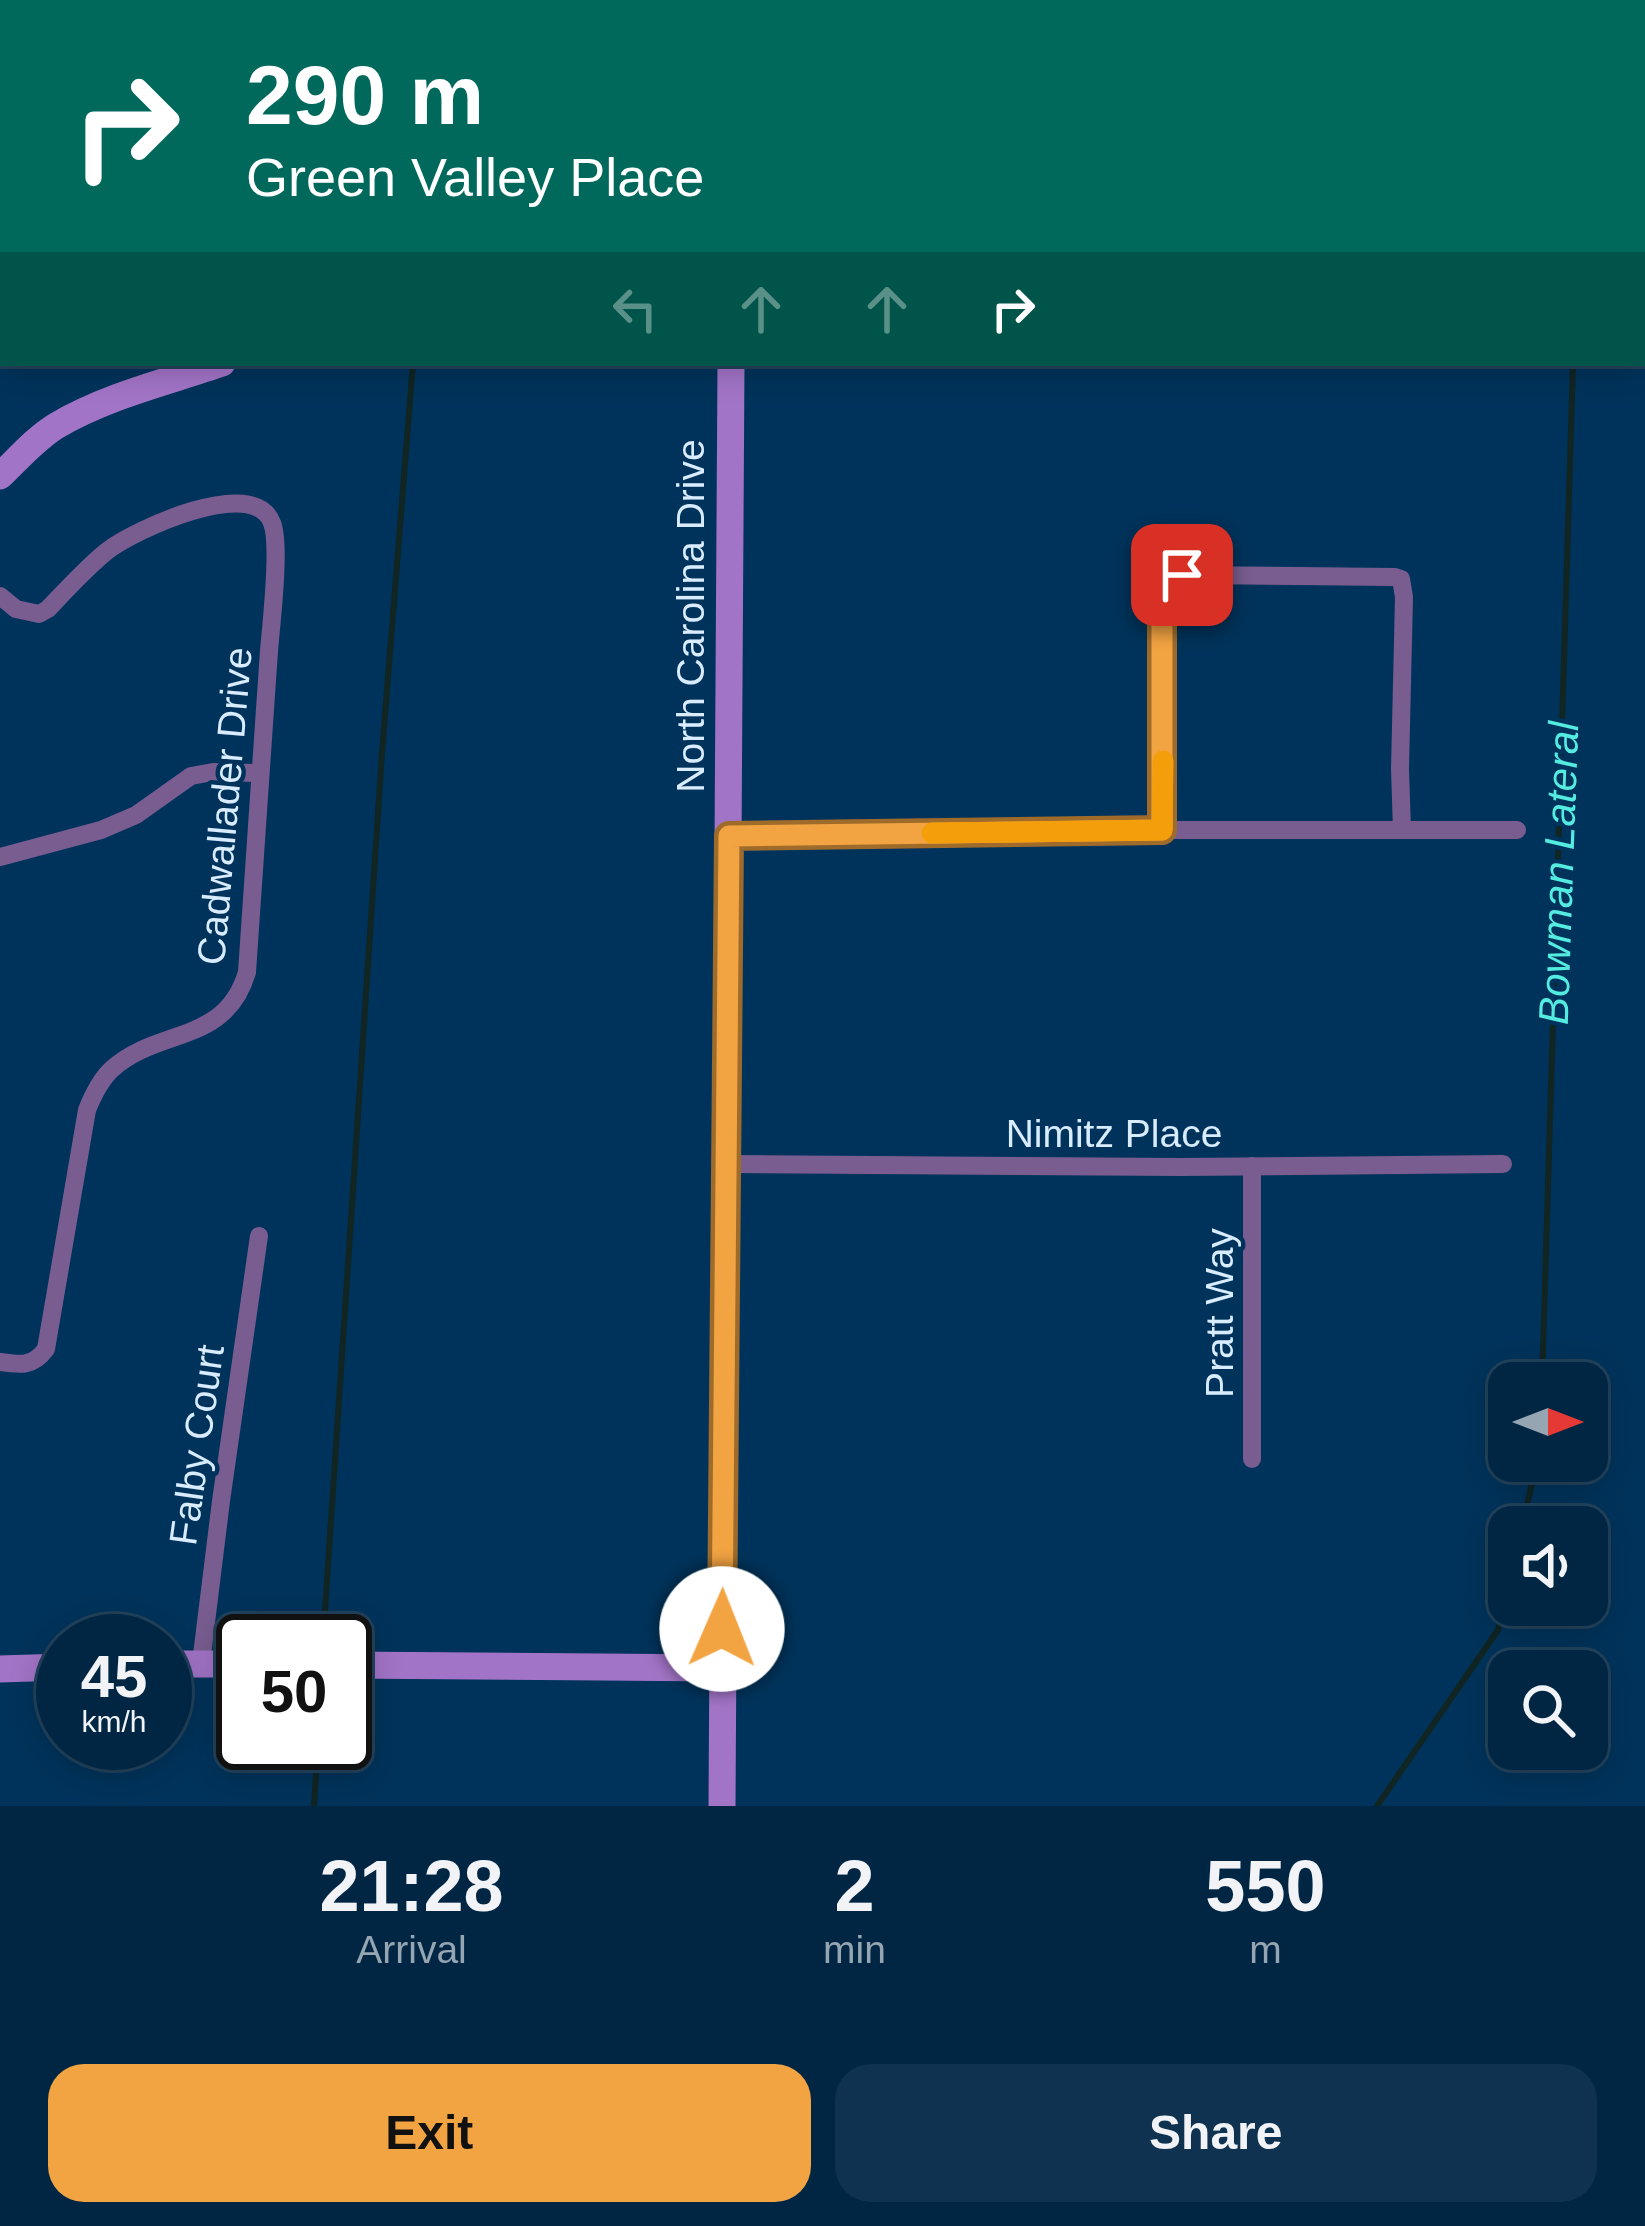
<!DOCTYPE html>
<style>
:root{--surface:#002644;--page:#0e324f;--text:#f1f3f6;--muted:#95a5b2;--line:#22435d;--accent:#f3a442}
body{margin:0;font-family:Arial,sans-serif;background:var(--page);color:var(--text);height:100vh;display:flex;flex-direction:column;font-size:45px;white-space:nowrap}
*{box-sizing:border-box;margin:0}
p{font-size:39px;color:var(--muted)}
.icon{flex:none;width:66px;height:66px;fill:none;stroke:currentColor;stroke-width:2;stroke-linecap:round;stroke-linejoin:round}
.map{position:relative;height:1806px;overflow:hidden}
.panel{display:flex;flex-direction:column;background:var(--surface);flex:1}
.panel>*{flex:none}
.hud{position:absolute;left:0px;top:0px;width:1647px;height:366px;box-shadow:0 6px 30px #0003,0 0 0 3px var(--line);background:#00695c;color:#fff;overflow:hidden}
.needle{width:78px;rotate:90deg}
.buttons{position:absolute;left:1488px;top:1362px;display:grid;gap:24px}
.buttons a{display:grid;place-items:center;width:120px;height:120px;border-radius:24px;background:var(--surface);box-shadow:0 6px 30px #0003,0 0 0 3px var(--line);font-size:60px}
.speed{position:absolute;left:36px;top:1614px;display:flex;gap:24px;font-size:60px;font-weight:700;text-align:center}
.speed>*{display:grid;place-content:center;width:156px;height:156px;border-radius:50%;background:var(--surface);box-shadow:0 6px 30px #0003,0 0 0 3px var(--line);line-height:1}
.speed small{font-size:30px;font-weight:400}
.speed .limit{border:6px solid #111;border-radius:18px;background:#fff;color:#111}
.pin{position:absolute;display:grid;place-items:center;width:102px;height:102px;color:#fff;margin:-51px;border-radius:24px;box-shadow:0 6px 18px #0006}
.me{position:absolute;width:132px;margin:-66px;rotate:1deg;stroke-linejoin:round;filter:drop-shadow(0 0 9px #0008)}
.turn{display:flex;align-items:center;gap:42px;height:252px;padding:0 48px;font-size:54px}
.turn .icon{width:156px;height:156px;stroke-width:2.5}
.turn b{display:block;font-size:84px;line-height:102px}
.lanes{display:flex;align-items:center;height:114px;padding:0 48px;background:#0003;justify-content:center;gap:60px;direction:ltr}
.lanes .off{opacity:.35}
.eta{display:flex;justify-content:space-evenly;align-items:center;height:204px;text-align:center}
.eta b{font-size:72px;font-weight:600;line-height:84px}
.action{display:flex;gap:24px;margin-top:auto;padding:24px 48px}
.action a{flex:1;height:138px;border-radius:36px;background:var(--accent);color:#111;font-size:48px;font-weight:600;line-height:138px;text-align:center}
.action a+a{background:var(--page);color:var(--text)}
.map>svg:first-child{display:block}
.lines{fill:none;stroke-linecap:round;stroke-linejoin:round}
.stream{stroke:#112523;stroke-width:6}
.canal{stroke:#112523;stroke-width:18}
.street{stroke:#795d91;stroke-width:18}
.secondary{stroke:#a274c7;stroke-width:27}
.rail{stroke:#a5bfd7;stroke-width:6;stroke-dasharray:18 9;stroke-linecap:butt}
.route-casing{stroke:#9e6b2b;stroke-width:30}
.route{stroke:#f3a442;stroke-width:21}
.slow{stroke:#f59e0b;stroke-width:21}
.labels{text-anchor:middle;stroke-width:9;stroke-linejoin:round;paint-order:stroke}
.street-label{font-size:39px;fill:#d9ecfe;stroke:#00335b}
.water-label{font-size:42px;font-style:italic;fill:#54ece1;stroke:#00335b}
</style>
<div class="map">
<svg width="1645" height="1806" viewBox="0 0 1645 1806">
<rect width="100%" height="100%" fill="#00335b"/>
<g class="lines">
<g class="stream">
<polyline points="417,0 417,3"/>
<polyline points="1542,1383 1573,363"/>
<polyline points="1522,1527 1537,1461"/>
<polyline points="323,1641 382,753 413,363"/>
<polyline points="314,1806 318,1743"/>
<polyline points="1377,1806 1498,1630 1509,1582"/>
</g>
<g class="canal">
<polyline points="191,3 194,0"/>
<polyline points="0,193 3,190"/>
</g>
<g class="street">
<polyline points="1644,66 1645,66"/>
<path d="M0 596 16 609 39 614 48 609C67 589 86 568 107 551 134 530 254 474 272 523 281 545 271 625 269 651 261 758 254 865 247 972 226 1045 158 1027 112 1069 100 1080 93 1095 87 1110L46 1349C33 1367 20 1365 0 1362"/>
<polyline points="1161,830 1161,598 1167,580 1182,575 1395,577 1401,579 1404,597 1400,769 1402,830"/>
<polyline points="729,836 1161,830 1517,830"/>
<polyline points="0,857 101,830 136,815 191,776 213,772 260,773"/>
<polyline points="726,1164 1181,1167 1503,1164"/>
<polyline points="1252,1166 1252,1459"/>
<polyline points="201,1663 221,1501 259,1236"/>
</g>
<g class="secondary">
<polyline points="734,3 734,0"/>
<polyline points="1020,3 1025,0"/>
<path d="M0 476C18 459 35 439 56 426 106 396 167 382 222 363"/>
<polyline points="165,1664 243,1664"/>
<polyline points="345,1665 722,1668"/>
<polyline points="0,1669 63,1667"/>
<polyline points="722,1806 731,363"/>
</g>
<g class="rail">
<polyline points="294,3 297,0"/>
<polyline points="0,299 3,296"/>
</g>
</g>
<g class="lines">
<g class="route-casing">
<polyline id="route" points="722,1629 729,836 1162,830 1162,598 1167,580 1182,575"/>
</g>
<use href="#route" class="route"/>
<polyline class="slow" points="932,833 1162,830 1163,761"/>
</g>
<g class="labels">
<g class="street-label">
<text transform="translate(690 616) rotate(-90)" y="14">North Carolina Drive</text>
<text transform="translate(224 806) rotate(-85)" y="14">Cadwallader Drive</text>
<text x="1114" y="1147">Nimitz Place</text>
<text transform="translate(1219 1313) rotate(-90)" y="14">Pratt Way</text>
<text transform="translate(196 1445) rotate(-82)" y="14">Falby Court</text>
</g>
<g class="water-label">
<text transform="translate(1558 873) rotate(-88)" y="15">Bowman Lateral</text>
</g>
</g>
</svg>
<div class="buttons">
<a><svg class="needle" viewBox="-14 -14 28 28"><path d="M0-13l5 13h-10z" fill="#e53935"/><path d="M0 13l5-13h-10z" fill="#95a5b2"/></svg></a>
<a><svg class="icon" aria-label="sound" viewBox="0 0 24 24"><path d="M4 9h4l5-4v14l-5-4H4zM17 9q2 3 0 6"/></svg></a>
<a><svg class="icon" aria-label="search" viewBox="0 0 24 24"><circle cx="10" cy="10" r="6"/><path d="M15 15l6 6"/></svg></a>
</div>
<div class="speed"><div>45<small>km/h</small></div><div class="limit">50</div></div>
<div class="pin" style="left:1182px;top:575px;background:#d93025"><svg class="icon" aria-label="arrive" viewBox="0 0 24 24"><path d="M6 21V4h12l-3 4 3 4H6"/></svg></div>
<svg class="me" style="left:722px;top:1629px" viewBox="-20 -20 40 40"><circle r="19" fill="#fff"/><path d="M0-13L10 11 0 6-10 11z" fill="#f3a442"/></svg>
<div class="hud">
<div class="turn"><svg class="icon" aria-label="right" viewBox="0 0 24 24"><path d="M7 20v-9h11M14 6l5 5-5 5"/></svg><div><b>290 m</b>Green Valley Place</div></div>
<div class="lanes"><svg class="icon off" aria-label="left" viewBox="0 0 24 24"><path d="M17 20v-9H6M10 6l-5 5 5 5"/></svg><svg class="icon off" aria-label="ahead" viewBox="0 0 24 24"><path d="M12 20V5M6 11l6-6 6 6"/></svg><svg class="icon off" aria-label="ahead" viewBox="0 0 24 24"><path d="M12 20V5M6 11l6-6 6 6"/></svg><svg class="icon" aria-label="right" viewBox="0 0 24 24"><path d="M7 20v-9h11M14 6l5 5-5 5"/></svg></div>
</div>
</div>
<section class="panel">
<div class="eta">
<div><b>21:28</b><p>Arrival</p></div>
<div><b>2</b><p>min</p></div>
<div><b>550</b><p>m</p></div>
</div>
<div class="action"><a>Exit</a><a>Share</a></div>
</section>
